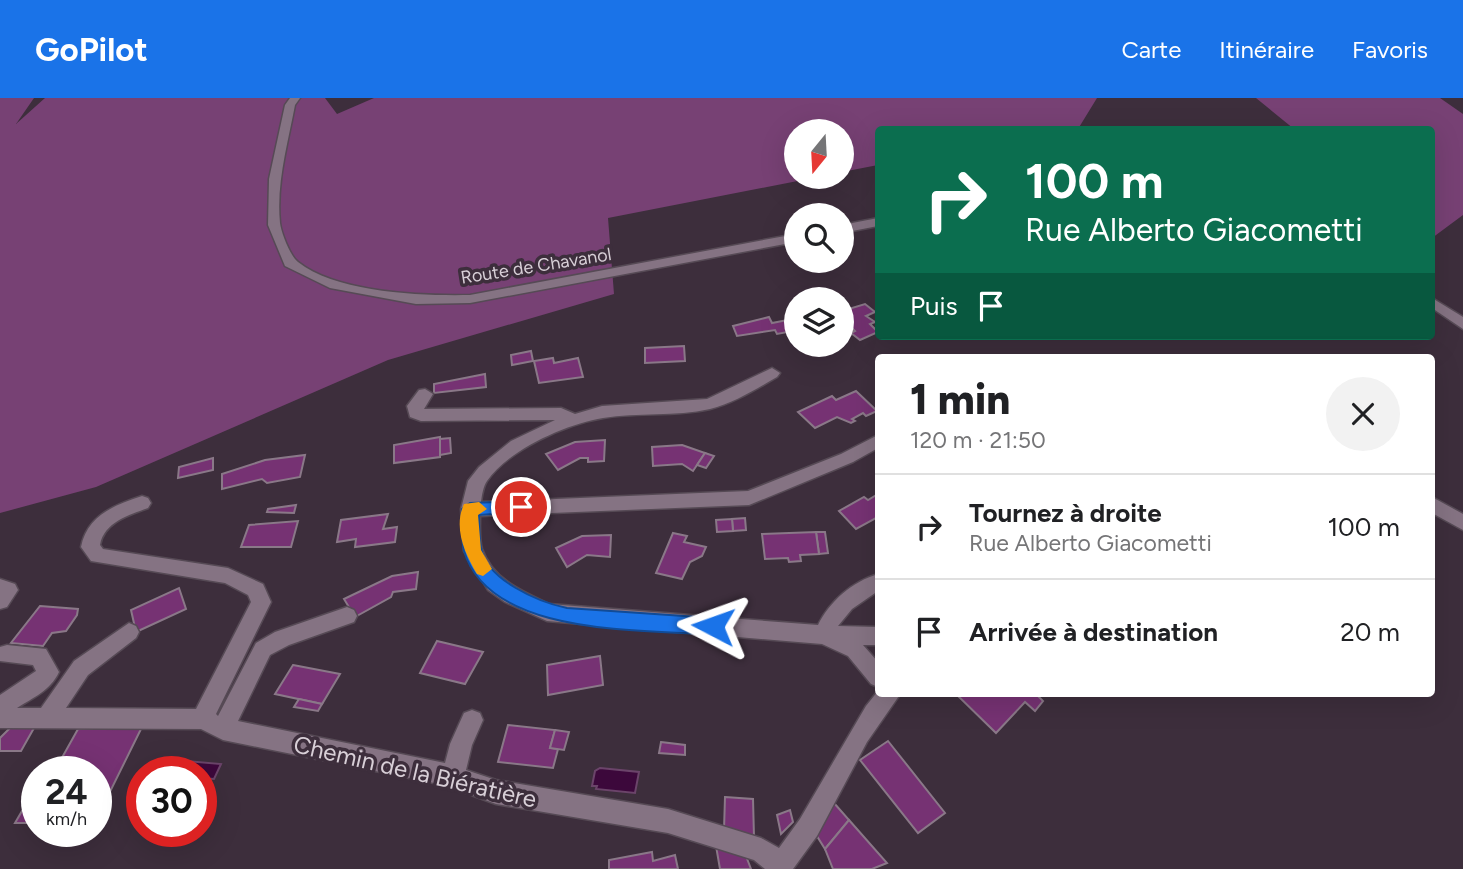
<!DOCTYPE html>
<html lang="fr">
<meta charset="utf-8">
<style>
:root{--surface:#fff;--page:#f2f2f2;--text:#202124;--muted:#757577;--line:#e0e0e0;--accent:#1a73e8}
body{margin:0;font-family:Figtree,sans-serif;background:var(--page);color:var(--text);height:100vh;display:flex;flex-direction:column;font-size:26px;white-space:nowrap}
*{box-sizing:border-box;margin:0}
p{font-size:23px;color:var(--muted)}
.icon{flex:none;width:38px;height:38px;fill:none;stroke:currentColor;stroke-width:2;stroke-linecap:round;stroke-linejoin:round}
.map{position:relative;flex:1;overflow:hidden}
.details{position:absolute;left:875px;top:256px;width:560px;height:343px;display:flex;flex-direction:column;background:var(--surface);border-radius:7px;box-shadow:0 7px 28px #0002}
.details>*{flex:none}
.hud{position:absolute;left:875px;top:28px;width:560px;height:214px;border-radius:7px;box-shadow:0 7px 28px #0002;background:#0b6e4f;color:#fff;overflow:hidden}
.needle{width:46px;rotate:198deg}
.tools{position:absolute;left:784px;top:21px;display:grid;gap:14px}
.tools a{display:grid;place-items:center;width:70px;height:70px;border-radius:50%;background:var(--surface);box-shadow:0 7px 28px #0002;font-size:35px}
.speed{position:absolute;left:21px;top:658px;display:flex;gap:14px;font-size:35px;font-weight:700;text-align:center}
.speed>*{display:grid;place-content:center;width:91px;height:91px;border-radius:50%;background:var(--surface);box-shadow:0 7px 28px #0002;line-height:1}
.speed small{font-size:18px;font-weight:400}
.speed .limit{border:10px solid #d22;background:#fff;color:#111}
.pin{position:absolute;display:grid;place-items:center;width:60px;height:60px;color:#fff;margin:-30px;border:4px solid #fff;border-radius:50%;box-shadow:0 2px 7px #0007}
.me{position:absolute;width:77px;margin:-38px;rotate:274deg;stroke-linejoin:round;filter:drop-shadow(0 0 5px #0008)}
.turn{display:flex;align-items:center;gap:24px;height:147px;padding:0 35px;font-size:32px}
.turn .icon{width:91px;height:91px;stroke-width:2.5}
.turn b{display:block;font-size:49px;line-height:60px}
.then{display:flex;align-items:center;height:66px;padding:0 35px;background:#0003;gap:14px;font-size:26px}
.round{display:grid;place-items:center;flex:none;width:74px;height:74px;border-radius:37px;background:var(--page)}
.head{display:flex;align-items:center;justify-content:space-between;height:119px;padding:0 35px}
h1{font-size:42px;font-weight:800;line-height:52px}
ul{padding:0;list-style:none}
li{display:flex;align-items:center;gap:21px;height:105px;padding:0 35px;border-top:2px solid var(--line)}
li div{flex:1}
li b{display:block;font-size:26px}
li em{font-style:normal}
header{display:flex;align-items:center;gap:42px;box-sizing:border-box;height:98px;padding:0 35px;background:var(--accent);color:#fff}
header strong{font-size:33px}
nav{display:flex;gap:38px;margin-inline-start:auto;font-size:24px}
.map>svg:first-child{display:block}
.green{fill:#774174}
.water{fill:#3c083b;stroke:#6b446a;stroke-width:2}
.building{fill:#763273;stroke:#8a7888;stroke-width:2}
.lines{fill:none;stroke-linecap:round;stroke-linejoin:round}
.minor-casing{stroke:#564a55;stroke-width:3}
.minor{fill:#857383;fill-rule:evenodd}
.route{fill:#1a73e8;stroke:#114b97;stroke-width:2}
.slow{fill:#f59e0b}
.labels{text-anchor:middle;stroke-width:7;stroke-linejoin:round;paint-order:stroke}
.far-street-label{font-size:18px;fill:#d8cfd7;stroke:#3d2e3c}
.near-street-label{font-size:24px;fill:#d8cfd7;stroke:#3d2e3c}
</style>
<header>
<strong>GoPilot</strong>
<nav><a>Carte</a><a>Itinéraire</a><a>Favoris</a></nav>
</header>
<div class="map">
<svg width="1463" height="771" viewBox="0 0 1463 771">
<rect width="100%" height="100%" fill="#3d2e3c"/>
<g class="green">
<polygon points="0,0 34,0 16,26 45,0 325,0 337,16 374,0 1097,0 1078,31 878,32 878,67 842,74 842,33 796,33 796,79 818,79 608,120 614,196 388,262 96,389 0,415"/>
<polygon points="1256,0 1440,0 1463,16 1463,117 1432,140 1432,32 1294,31"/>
</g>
<g class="water">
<polygon points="186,663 221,666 214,681 201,680 201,674 179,674"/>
<polygon points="600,670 639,674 635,695 596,691 597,688 592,688 595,673"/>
</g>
<g class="building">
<polygon points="865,206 875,214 866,218 875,224 870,226 878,234 860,242 851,235 855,233 853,231 842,234 842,213"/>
<polygon points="769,219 772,225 787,222 793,233 777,236 775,232 737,238 733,228"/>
<polygon points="684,248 685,263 645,265 645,250"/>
<polygon points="531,253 533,263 512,267 511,257"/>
<polygon points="553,260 554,265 578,260 583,279 539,285 534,263"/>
<polygon points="485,276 486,289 434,295 434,286"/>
<polygon points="856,293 877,313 866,318 863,315 852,321 855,323 851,325 837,319 815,330 798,314 832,298 836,302"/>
<polygon points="440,339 440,359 394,365 394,347"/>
<polygon points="450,340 451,355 440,357 440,341"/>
<polygon points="605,342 604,363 588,364 588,360 580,360 558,372 546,356 575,344"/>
<polygon points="682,347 705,355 693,373 682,366 653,368 652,349"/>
<polygon points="705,355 714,358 706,370 697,367"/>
<polygon points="305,357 300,379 267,385 262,381 222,391 222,376 265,362"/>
<polygon points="213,360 213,372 178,380 179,369"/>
<polygon points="878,396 878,419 856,431 839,413 864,399 868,402"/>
<polygon points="296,407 294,415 267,414 268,411"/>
<polygon points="388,416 383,431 397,429 395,444 355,449 356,441 337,444 341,422"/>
<polygon points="745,420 746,432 733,433 732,421"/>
<polygon points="732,421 733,433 717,434 716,422"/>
<polygon points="298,423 291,449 241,449 249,427"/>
<polygon points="816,434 825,434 828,455 819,456"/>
<polygon points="816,434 819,456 800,457 801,463 789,464 788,460 765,461 762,436"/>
<polygon points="673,435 687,438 684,444 706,449 702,458 690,464 682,481 656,475"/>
<polygon points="611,437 610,459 587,457 567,469 556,450 582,438"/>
<polygon points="418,474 416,491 393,494 391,499 355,519 344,501 392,478"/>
<polygon points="179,490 186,511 136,534 131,512"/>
<polygon points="40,508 78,511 77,517 66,533 52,535 43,548 11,545"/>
<polygon points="437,543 483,554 465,586 420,575"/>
<polygon points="600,558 603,587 548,597 547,567"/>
<polygon points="293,567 340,576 322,606 275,596"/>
<polygon points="955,595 1035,595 1043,603 1035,613 1025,604 996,635"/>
<polygon points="299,601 322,606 318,613 294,609"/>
<polygon points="508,627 555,632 550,650 558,651 553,670 498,664"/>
<polygon points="10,630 34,630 21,653 0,653 0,640"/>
<polygon points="78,631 141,631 96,722 96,674 54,674"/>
<polygon points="555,632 569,634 564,652 550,650"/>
<polygon points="888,643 945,715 918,735 860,662"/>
<polygon points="661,644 685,647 685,657 659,655"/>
<polygon points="725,699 753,701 754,739 724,732"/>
<polygon points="37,705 37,725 15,725 22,713 33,712"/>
<polygon points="834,705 849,722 825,751 815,735"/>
<polygon points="790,712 793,724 781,736 777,717"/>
<polygon points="849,722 887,765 872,771 833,771 825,751"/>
<polygon points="716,748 746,758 751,771 720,771"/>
<polygon points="652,754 653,763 675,757 678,771 609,771 609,762"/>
</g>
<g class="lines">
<g class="minor-casing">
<g id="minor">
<path d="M290 0H300L295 7C288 45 276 85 280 125 281 134 290 158 298 164 337 195 422 198 470 197L796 136V144L470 205 416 206 330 190 285 168 268 127 269 81 285 7Z"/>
<polygon points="878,120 878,128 842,135 842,127"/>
<polygon points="1432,200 1463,219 1463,231 1432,210"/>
<path d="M772 270 780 275 777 279C756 291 734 305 710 311 675 319 638 314 603 320 566 326 508 352 487 383 483 389 482 397 481 404L748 393 841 356 878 337V350L853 364 749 407 480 418C480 428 479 441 482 451 492 481 523 494 549 506L818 527C830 503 852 484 878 476V493L852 511 838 528 878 529V547H863L878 564V589L871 586 848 558 822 546 547 523 505 504 488 492 464 453 461 411 468 383 479 369 511 343 555 322 421 323 410 319 407 308 419 292 425 291 433 296 424 311 561 310 575 316 602 308 707 301Z"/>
<path d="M142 398 148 400 151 405 148 410C129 417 104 424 100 447L103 451 228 470 263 486 271 504 216 616 218 618 256 545 275 534 347 509 354 512 357 518 354 524 289 547 270 557 238 623 445 665 450 646 464 615 472 612 480 615 483 622 472 647 466 672 496 682 668 711 761 740 779 750 800 721 866 608 878 593V595H901L867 644 817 738 793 771H765L754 762 668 735 496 706 444 687 223 642 201 631 0 630V597L36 573 33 567 0 563V549L7 547 46 551 59 574C50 593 34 599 17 610H41L74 563 129 525 136 528 139 534 136 540 88 577 66 610 196 611 251 504 248 497 225 485 91 463 81 449C87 418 114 407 142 398Z"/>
<polygon points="1432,399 1463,416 1463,432 1432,415"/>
<polygon points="0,481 15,486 18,492 7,509 0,511"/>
</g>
</g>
<use href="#minor" class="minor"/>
</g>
<path class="route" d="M521 403 527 405V414L479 417C479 428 479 439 481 450 487 482 538 504 567 510L713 520 719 523 722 528 719 534 713 537C642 531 490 539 464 453 461 441 463 424 462 411L470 405Z"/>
<path class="slow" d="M479 404 487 411 478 417 481 452 492 471 483 478 477 476C465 456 453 430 464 406Z"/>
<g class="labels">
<g class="far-street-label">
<text transform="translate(536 168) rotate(-9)" y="6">Route de Chavanol</text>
</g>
<g class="near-street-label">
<text transform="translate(415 674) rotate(13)" y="8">Chemin de la Biératière</text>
</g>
</g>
</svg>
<div class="tools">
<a><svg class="needle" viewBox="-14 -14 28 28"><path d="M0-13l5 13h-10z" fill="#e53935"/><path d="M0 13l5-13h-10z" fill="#757577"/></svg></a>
<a><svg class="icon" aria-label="search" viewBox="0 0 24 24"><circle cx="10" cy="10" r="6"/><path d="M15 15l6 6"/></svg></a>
<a><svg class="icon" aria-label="layers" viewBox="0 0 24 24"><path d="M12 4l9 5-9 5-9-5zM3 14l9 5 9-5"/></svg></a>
</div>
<div class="speed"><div>24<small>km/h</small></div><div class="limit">30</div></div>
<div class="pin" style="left:521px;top:409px;background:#d93025"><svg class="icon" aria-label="arrive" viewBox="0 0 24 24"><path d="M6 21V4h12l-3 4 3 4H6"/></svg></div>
<svg class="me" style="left:713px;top:528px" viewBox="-20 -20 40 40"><path d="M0-17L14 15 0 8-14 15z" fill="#1a73e8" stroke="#fff" stroke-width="4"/></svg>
<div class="hud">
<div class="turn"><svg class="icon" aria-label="right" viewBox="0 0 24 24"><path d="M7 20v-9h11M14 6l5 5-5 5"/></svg><div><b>100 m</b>Rue Alberto Giacometti</div></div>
<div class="then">Puis<svg class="icon" aria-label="arrive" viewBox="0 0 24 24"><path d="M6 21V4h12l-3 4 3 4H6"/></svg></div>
</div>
<section class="details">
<div class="head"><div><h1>1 min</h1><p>120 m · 21:50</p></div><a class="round"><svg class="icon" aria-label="close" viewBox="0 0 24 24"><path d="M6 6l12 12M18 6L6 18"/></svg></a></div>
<ul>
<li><svg class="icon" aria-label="right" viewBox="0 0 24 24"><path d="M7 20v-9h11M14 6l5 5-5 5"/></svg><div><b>Tournez à droite</b><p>Rue Alberto Giacometti</p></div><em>100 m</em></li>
<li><svg class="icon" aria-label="arrive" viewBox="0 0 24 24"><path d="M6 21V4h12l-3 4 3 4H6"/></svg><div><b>Arrivée à destination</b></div><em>20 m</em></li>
</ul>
</section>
</div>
